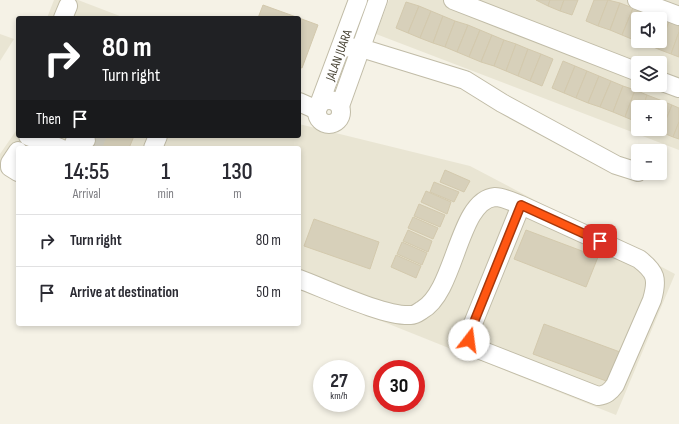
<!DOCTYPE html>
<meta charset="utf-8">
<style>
:root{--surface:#fff;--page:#f2f2f3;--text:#2b2b33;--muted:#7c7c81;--line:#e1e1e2}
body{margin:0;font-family:"Sofia Sans Condensed",sans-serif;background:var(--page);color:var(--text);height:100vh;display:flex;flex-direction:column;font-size:15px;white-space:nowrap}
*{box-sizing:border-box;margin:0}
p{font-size:13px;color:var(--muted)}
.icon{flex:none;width:22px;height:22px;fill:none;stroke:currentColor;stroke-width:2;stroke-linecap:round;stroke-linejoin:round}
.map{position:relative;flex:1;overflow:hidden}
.panel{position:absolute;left:16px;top:146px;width:285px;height:180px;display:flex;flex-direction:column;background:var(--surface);border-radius:4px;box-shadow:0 2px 6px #0003}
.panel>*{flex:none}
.top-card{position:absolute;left:16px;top:16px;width:285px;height:122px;border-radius:4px;box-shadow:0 2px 6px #0003;background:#202124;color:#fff;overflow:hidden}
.tools{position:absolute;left:631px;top:12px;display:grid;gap:8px}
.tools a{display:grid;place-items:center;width:36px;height:36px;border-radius:4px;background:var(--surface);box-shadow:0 2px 6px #0003;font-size:20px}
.speed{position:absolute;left:313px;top:360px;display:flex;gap:8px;font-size:20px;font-weight:700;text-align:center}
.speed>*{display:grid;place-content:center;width:52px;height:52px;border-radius:50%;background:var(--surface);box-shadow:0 2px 6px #0003;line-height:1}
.speed small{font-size:10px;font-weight:400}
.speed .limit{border:6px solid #d22;background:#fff;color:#111}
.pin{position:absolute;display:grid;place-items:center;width:34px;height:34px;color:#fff;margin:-17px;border-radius:8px;box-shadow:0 2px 6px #0006}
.me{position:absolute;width:44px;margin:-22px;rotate:15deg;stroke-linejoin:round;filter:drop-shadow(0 0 3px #0008)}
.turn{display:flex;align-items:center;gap:14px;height:84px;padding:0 20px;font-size:18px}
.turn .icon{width:52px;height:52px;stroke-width:2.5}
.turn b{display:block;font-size:28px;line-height:34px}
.then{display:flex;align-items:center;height:38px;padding:0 20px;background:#0003;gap:8px;font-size:15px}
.eta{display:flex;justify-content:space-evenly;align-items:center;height:68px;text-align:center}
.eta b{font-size:24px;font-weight:600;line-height:28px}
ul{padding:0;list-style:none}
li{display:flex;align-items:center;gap:12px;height:52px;padding:0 20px;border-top:1px solid var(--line)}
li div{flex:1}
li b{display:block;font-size:15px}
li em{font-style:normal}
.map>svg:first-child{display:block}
.residential{fill:#e9e5d3;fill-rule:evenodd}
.building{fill:#d7d0ba;stroke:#d3c9ad}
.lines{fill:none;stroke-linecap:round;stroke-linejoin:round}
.minor-tunnel{stroke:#d2cfc2;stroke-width:18;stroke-dasharray:18 9;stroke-linecap:butt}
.minor-casing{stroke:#c1bca7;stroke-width:20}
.minor{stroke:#fff;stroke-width:18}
.route-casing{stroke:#a6380c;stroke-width:10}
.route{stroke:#ff5612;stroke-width:7}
.labels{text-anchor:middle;stroke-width:3.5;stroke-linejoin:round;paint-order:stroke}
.street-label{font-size:13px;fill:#484334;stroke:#fff}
</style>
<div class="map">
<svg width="679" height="424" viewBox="0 0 679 424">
<rect width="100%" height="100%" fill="#f5f2e6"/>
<g class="residential">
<polygon points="54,0 78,0 125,18 47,18"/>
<path d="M389 0H679V150L376 34ZM638 19H660V41H638ZM638 63H660V85H638ZM638 107H660V129H638Z"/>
<polygon points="0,34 14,39 0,61"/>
<polygon points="299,124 470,166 675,274 616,415 299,288 299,148 18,148 18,176 0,168 0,154 18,128 18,136 299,136"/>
</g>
<g class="building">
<polygon points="536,0 550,0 548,6"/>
<polygon points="550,0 564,0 560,11 548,6"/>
<polygon points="564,0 578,0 572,15 560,11"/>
<polygon points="594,0 608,0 598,26 586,21"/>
<polygon points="608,0 620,3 610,30 598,26"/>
<polygon points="406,2 419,6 408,33 396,28"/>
<polygon points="620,3 633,8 622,35 610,30"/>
<polygon points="263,5 299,18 258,18"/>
<polygon points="419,6 431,11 420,38 408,33"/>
<polygon points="633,8 645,12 642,19 638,19 638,30 634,40 622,35"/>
<polygon points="431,11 443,16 433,43 420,38"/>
<polygon points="645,12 657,17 656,19 642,19"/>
<polygon points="443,16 455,21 445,47 433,43"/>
<polygon points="657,17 669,22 658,49 646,44 648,41 660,41 660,19 656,19"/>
<polygon points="299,18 318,25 302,68 299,67"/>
<polygon points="455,21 468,25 457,52 445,47"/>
<polygon points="669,22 679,26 679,32 671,54 658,49"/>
<polygon points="468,25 480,30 469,57 457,52"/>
<polygon points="480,30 492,35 481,62 469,57"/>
<polygon points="679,32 679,57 671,54"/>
<polygon points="492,35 504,40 494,66 481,62"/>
<polygon points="504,40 516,44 506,71 494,66"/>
<polygon points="516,44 528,49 518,76 506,71"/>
<polygon points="528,49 541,54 530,81 518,76"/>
<polygon points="541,54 553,59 542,86 530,81"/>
<polygon points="563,61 575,66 564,93 552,88"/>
<polygon points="575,66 587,71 576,98 564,93"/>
<polygon points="587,71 599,76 588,103 576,98"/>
<polygon points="599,76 611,81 600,107 588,103"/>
<polygon points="611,81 623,86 613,112 600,107"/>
<polygon points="623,86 635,90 625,117 613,112"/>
<polygon points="635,90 647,95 643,107 638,107 637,122 625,117"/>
<polygon points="647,95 660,100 657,107 643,107"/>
<polygon points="660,100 672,105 661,132 654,129 660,129 660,107 657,107"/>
<polygon points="672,105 679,108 679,122 673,137 661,132"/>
<polygon points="679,122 679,139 673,137"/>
<polygon points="87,136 134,136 129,148 82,148"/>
<polygon points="445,170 470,181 464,192 440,182"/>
<polygon points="434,182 459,192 454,202 430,192"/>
<polygon points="426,191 451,202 447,214 421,202"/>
<polygon points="419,204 445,215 440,227 414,216"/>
<polygon points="413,217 438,228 433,239 408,228"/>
<polygon points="314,219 379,242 370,269 304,246"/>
<polygon points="408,230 432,241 428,252 403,241"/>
<polygon points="526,230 598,257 586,287 514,259"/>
<polygon points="402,242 427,253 422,265 397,254"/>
<polygon points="396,255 421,266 416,278 391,267"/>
<polygon points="544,324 620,352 609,382 533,354"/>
</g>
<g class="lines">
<polyline class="minor-tunnel" points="86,140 108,148"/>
<g class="minor-casing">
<g id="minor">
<polyline points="453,0 638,72"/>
<polyline points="637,0 679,16"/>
<polyline points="63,18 68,6"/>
<polyline points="341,47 361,48 465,80 502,103 616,165 638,172"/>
<polyline points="660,81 679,88"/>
<circle cx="329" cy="112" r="12"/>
<polyline points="299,102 317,110"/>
<polyline points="340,106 378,0"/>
<polyline points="317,110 358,0"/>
<polyline points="28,136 60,148"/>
<polyline points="72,148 76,139 86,140"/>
<polyline points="153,148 158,136"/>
<polyline points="18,151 10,163 10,167 18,172"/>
<path d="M299 279C326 289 385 317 411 315 415 315 419 312 422 310 456 291 458 200 495 197 503 197 513 202 521 205L639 259C656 272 658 279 652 300L615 385C610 392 606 395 598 396L478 349 469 340 470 331 521 205"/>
</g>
</g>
<use href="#minor" class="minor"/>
</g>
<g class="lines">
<g class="route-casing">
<polyline id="route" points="469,340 470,332 521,205 600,241"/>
</g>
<use href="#route" class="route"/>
</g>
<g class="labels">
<g class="street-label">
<text transform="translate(338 55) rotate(-70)" y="5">JALAN JUARA</text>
</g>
</g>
</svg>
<div class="tools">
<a><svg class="icon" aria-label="sound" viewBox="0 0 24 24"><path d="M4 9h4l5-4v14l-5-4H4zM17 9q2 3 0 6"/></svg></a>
<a><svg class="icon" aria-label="layers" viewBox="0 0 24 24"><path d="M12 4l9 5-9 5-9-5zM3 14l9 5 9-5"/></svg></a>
<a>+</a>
<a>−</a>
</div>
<div class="speed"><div>27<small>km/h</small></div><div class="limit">30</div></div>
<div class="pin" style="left:600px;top:241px;background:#d93025"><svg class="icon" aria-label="arrive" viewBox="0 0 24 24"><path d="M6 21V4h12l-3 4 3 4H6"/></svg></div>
<svg class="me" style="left:469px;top:340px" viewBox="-20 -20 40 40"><circle r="19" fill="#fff"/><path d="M0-13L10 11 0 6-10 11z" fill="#ff5612"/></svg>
<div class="top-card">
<div class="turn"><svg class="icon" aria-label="right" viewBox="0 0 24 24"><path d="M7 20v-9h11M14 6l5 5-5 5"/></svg><div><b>80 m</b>Turn right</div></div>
<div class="then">Then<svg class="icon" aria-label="arrive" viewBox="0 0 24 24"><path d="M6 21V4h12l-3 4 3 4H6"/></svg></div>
</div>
<section class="panel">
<div class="eta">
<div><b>14:55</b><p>Arrival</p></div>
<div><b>1</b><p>min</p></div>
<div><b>130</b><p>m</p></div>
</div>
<ul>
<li><svg class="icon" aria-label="right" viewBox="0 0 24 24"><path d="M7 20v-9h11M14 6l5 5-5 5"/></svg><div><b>Turn right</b></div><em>80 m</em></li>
<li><svg class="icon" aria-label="arrive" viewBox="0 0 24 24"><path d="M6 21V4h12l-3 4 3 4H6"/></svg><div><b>Arrive at destination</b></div><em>50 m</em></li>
</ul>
</section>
</div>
